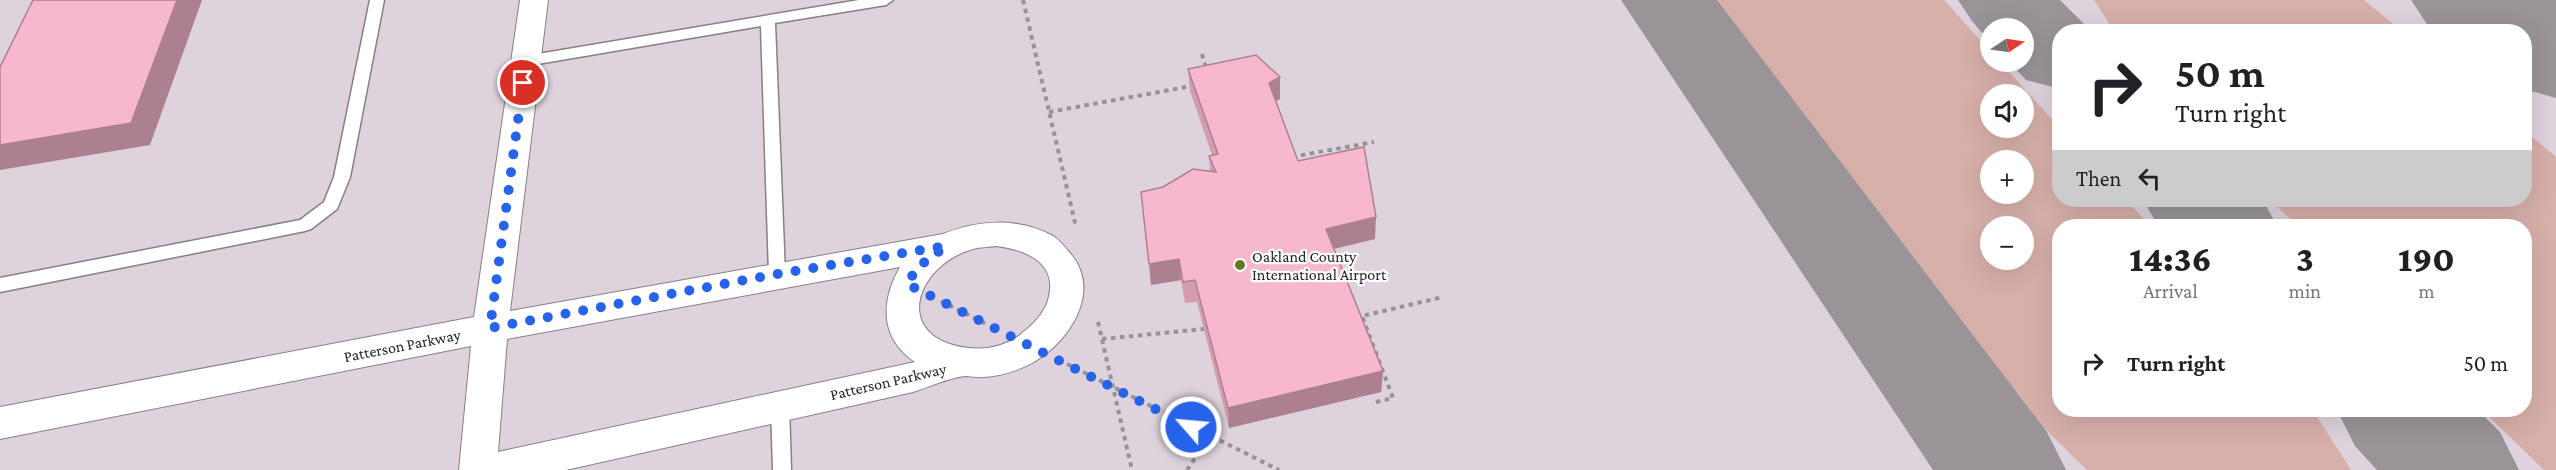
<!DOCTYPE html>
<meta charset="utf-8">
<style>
:root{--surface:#fff;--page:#f6f6f6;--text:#202124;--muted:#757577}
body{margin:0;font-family:"Crimson Pro",serif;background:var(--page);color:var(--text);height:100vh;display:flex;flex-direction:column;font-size:22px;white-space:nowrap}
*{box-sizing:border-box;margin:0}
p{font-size:20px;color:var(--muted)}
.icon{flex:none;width:33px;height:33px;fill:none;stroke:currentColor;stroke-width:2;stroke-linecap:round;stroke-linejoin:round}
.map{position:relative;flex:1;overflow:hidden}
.details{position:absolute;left:2052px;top:219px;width:480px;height:198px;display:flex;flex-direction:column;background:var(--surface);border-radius:24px;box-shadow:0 6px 24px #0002}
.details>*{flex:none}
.banner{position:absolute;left:2052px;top:24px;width:480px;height:183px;border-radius:24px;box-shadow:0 6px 24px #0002;background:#fff;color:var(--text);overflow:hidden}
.needle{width:39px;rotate:77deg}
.fabs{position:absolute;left:1980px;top:18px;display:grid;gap:12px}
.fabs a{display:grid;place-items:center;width:54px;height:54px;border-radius:50%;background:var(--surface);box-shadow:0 6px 24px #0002;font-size:30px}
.pin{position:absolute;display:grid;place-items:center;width:51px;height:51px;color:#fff;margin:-26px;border:3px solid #fff;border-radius:50%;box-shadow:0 2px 6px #0007}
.me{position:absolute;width:66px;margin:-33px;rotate:297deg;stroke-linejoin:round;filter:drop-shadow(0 0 4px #0008)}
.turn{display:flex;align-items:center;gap:21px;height:126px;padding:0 24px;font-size:27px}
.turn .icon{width:78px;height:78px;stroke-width:2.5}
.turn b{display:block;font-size:42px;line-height:51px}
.then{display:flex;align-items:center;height:57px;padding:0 24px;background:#0003;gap:12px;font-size:22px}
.eta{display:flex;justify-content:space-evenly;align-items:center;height:102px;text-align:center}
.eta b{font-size:36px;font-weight:800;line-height:42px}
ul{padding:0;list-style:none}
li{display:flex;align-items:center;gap:18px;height:84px;padding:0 24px}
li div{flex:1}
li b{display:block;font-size:22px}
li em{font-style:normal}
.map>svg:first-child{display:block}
.built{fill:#ded2dd;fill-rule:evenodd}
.green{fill:#d7afa9;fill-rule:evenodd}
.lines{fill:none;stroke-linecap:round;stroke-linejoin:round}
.taxiway{fill:#989498;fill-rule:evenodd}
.runway{fill:#989498;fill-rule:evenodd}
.lane-casing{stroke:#858085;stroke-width:3}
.street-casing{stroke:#858085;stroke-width:2}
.path{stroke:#979297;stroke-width:4;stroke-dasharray:4.5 4.5;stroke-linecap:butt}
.lane{fill:#fff;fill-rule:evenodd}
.street{fill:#fff;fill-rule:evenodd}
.wall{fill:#d49daf}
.shaded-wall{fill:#ad808f}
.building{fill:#f7b7cc;stroke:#ad808f;stroke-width:1.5}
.route{stroke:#2563eb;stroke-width:10;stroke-dasharray:0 18}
.poi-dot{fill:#687725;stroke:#fff;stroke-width:2}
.labels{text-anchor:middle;stroke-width:4.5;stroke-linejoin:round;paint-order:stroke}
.poi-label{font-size:16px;fill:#242224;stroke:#fff;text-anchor:start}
.street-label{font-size:16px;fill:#242224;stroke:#fff}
</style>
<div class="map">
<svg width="2556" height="470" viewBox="0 0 2556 470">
<rect width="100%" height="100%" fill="#e6e0e6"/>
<path class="built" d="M0 0H2556V470H0ZM1990 28H2024V62H1990ZM2060 32H2524V200H2060ZM1990 94H2024V128H1990ZM1990 160H2024V194H1990ZM1990 226H2024V260H1990ZM2060 226H2524V410H2060Z"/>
<g class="green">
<path d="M1717 0H1944L1990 51V62H2000L2059 127 2060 200H2126L2151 226H2060V410H2313L2351 470H2087L2041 425 2020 396 1887 234ZM1990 94H2024V128H1990ZM1990 160H2024V194H1990ZM1990 226H2024V260H1990Z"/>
<polygon points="2094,0 2364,0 2402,31 2114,31"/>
<polygon points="2525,131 2556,157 2556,470 2544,470 2482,410 2524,410 2524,226 2298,226 2270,200 2524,200"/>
</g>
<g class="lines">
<g class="taxiway">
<polygon points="1621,0 1717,0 2047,432 2066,470 1933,470"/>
<polygon points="1958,0 2060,0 2092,32 2060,32 2060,89 2026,80 2009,62 2024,62 2024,28 1990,28 1990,42 1972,21"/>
<polygon points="2143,200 2263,200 2277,226 2158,226"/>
<polygon points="2337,410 2478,410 2500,432 2519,470 2377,470 2355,446"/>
</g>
<polygon class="runway" points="2411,0 2556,0 2556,98 2524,89 2524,32 2432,32"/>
<g class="lane-casing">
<g id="lane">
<polygon points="370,0 384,0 350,177 337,209 311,229 305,231 0,292 0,278 300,220 324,202 334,177"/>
<polygon points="859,0 893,0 886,5 775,23 785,274 783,279 777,281 771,279 769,274 761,26 526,66 519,61 526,56"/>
<polygon points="780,398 786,401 789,406 791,470 773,470 771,406 774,401"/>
</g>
</g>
<g class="street-casing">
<path id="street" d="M520 0H548L510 311 943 234C978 220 1018 217 1053 236 1059 240 1064 246 1069 252 1100 286 1076 332 1043 356 1027 368 1003 376 984 377 978 378 971 376 965 376 948 378 929 387 913 392L566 470H459L471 346 0 439V407L474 317ZM996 246C1020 249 1053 259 1050 290 1048 310 1036 322 1021 334 1006 346 988 350 969 348 891 339 914 266 973 249 980 247 989 247 996 246ZM900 267C881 300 879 338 915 362L498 452 507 339Z"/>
</g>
<g class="path">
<polyline points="1023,0 1076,227"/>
<polyline points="1202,54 1206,68"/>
<polyline points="1049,112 1192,86"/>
<polyline points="1292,157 1374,142"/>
<polyline points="941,301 988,325"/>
<polyline points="1098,322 1132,470"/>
<polyline points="1102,339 1204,329"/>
<polyline points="1067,364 1279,470"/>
<polyline points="1376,402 1393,398 1362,316 1443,297"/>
<polyline points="1187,470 1211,436"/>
</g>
<use href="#lane" class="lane"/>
<use href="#street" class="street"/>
</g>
<polygon class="wall" points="1188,69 1280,99 1275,101 1298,161 1375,239 1333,249 1383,371 1381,392 1229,428 1197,302 1185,303 1181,280 1151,285 1163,187 1210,171 1209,156 1212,155 1190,91"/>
<g class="shaded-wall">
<polygon points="177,0 202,0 150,145 0,170 0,145"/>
<polygon points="1280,77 1280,99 1269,105 1269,83"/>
<polygon points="1376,217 1375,239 1325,251 1326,229"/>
<polygon points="1179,259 1181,280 1151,285 1149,264"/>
<polygon points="1383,371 1381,392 1229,428 1228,408"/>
</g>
<g class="building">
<polygon points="33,0 177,0 131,123 0,145 0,67"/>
<polygon points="1256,55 1280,77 1269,83 1298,161 1364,147 1376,217 1326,229 1383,371 1228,408 1195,280 1183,282 1179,259 1149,264 1141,192 1163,187 1193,169 1216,172 1209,156 1218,154 1188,69"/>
</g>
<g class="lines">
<polyline class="route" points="523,83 490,328 777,274 946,246 917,268 907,284 1191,427"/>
</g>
<circle class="poi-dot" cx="1240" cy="265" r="6"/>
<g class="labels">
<g class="poi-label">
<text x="1252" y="262">Oakland County<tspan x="1252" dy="18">International Airport</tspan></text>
</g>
<g class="street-label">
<text transform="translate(402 345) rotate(-11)" y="6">Patterson Parkway</text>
<text transform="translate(888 381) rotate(-13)" y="6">Patterson Parkway</text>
</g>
</g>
</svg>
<div class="fabs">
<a><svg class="needle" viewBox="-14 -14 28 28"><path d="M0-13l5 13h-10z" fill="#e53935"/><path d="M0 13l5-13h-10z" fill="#757577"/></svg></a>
<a><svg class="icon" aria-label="sound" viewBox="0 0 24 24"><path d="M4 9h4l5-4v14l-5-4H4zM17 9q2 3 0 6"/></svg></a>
<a>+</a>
<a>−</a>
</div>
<div class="pin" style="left:523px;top:83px;background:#d93025"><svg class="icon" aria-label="arrive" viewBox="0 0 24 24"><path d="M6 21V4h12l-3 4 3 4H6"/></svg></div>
<svg class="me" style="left:1191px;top:427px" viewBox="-20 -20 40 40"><circle r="17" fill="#2563eb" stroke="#fff" stroke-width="3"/><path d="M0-11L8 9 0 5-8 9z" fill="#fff"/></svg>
<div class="banner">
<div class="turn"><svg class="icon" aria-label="right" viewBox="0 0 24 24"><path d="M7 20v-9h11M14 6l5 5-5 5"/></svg><div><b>50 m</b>Turn right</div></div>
<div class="then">Then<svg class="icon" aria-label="left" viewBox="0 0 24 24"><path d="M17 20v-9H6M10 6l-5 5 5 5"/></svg></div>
</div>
<section class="details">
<div class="eta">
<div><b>14:36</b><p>Arrival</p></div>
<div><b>3</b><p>min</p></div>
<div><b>190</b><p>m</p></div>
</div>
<ul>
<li><svg class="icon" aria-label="right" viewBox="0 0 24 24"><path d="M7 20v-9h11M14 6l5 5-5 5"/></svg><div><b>Turn right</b></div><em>50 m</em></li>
</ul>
</section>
</div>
